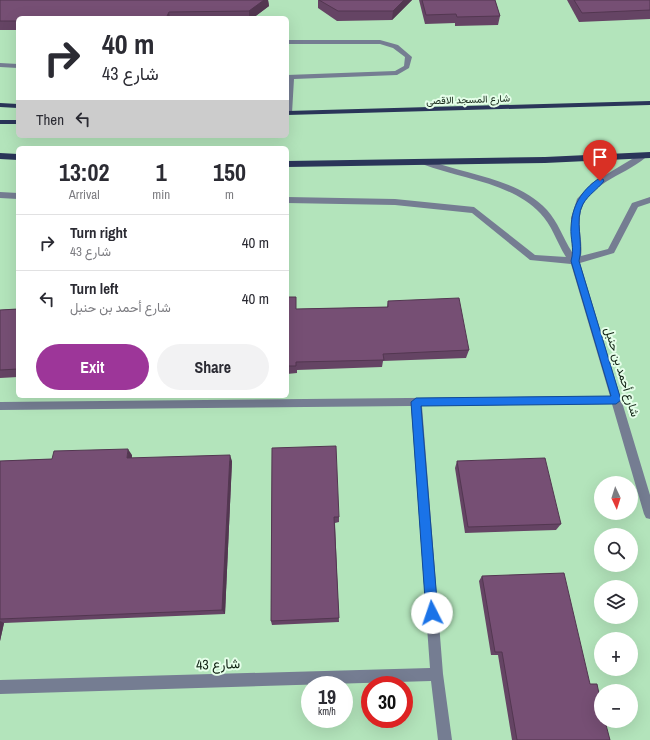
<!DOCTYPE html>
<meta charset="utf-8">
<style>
:root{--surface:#fff;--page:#f2f2f3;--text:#2b2b33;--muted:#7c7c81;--line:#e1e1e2;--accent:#9d3699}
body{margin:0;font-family:"Archivo Narrow",Vazirmatn,sans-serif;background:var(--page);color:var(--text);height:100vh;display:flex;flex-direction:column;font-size:15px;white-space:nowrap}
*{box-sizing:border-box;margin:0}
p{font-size:13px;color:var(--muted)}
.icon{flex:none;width:22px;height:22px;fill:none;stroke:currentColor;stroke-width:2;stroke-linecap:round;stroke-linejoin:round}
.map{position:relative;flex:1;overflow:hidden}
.drawer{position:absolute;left:16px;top:146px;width:273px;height:252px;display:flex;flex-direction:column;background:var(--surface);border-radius:6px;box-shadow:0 4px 16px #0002}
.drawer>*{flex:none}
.hud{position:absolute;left:16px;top:16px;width:273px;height:122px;border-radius:6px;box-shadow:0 4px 16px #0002;background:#fff;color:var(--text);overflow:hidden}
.needle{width:26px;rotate:176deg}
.buttons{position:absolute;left:594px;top:476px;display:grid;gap:8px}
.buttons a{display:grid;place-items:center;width:44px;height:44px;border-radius:50%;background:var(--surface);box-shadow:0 4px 16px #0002;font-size:20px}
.speed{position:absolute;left:301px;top:676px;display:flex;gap:8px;font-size:20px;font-weight:700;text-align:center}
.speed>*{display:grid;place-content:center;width:52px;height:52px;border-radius:50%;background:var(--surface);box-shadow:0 4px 16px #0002;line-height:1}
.speed small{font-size:10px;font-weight:400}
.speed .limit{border:6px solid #d22;background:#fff;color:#111}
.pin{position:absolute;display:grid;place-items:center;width:34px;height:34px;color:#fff;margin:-41px -17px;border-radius:50% 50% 50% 0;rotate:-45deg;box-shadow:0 0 4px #0007}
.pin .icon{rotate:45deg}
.me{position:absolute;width:44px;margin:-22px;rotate:356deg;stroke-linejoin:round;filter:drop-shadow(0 0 3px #0008)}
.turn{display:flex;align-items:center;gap:14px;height:84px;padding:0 20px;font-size:18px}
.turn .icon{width:52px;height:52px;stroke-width:2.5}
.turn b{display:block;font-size:28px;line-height:34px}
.then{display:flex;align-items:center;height:38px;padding:0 20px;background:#0003;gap:8px;font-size:15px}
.eta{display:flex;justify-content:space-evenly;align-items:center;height:68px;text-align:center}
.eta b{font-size:24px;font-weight:700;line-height:28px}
.primary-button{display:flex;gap:8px;margin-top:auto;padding:8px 20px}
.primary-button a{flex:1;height:46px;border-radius:24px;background:var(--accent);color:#fff;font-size:16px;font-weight:700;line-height:46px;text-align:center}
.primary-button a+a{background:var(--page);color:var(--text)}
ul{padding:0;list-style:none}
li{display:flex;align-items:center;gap:12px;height:56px;padding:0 20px;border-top:1px solid var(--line)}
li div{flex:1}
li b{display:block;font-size:15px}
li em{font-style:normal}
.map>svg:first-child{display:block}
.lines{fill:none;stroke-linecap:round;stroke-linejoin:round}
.minor{fill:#757d92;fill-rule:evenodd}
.major{fill:#2a3559;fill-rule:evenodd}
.wall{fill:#654464}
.shaded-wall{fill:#533751}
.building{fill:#764f74;stroke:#533751}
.route{fill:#1a73e8;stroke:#114b97}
.labels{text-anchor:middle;stroke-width:4;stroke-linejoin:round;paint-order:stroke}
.far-street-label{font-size:10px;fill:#0f2112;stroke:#e5fee9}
.street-label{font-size:12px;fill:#0f2112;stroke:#e5fee9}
.near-street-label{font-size:14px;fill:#0f2112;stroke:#e5fee9}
</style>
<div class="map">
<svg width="650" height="740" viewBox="0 0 650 740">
<rect width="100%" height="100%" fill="#b3e4bb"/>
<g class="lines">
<g class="minor">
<polygon points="287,40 380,40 398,45 412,57 409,68 397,75 294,79 292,113 288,115 287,75 395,71 404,66 405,57 393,48 380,44 287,44"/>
<polygon points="0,63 18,64 18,68 0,67"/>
<path d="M642 153 645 154V158C624 176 584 184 580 216 578 229 583 243 581 256L608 249 632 203 650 197V203L638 207 614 253 580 263 650 495V519L646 518 644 514 612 404 422 406 443 674 452 740H438L431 681 0 694V680L430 668 411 406 0 410V402L610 396 571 264 530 260 472 213 395 205 287 203V197L395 199 474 207 535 255 566 257C557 243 552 225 540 213 510 182 461 179 422 164V160H428C466 175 517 178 547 210 558 222 563 238 572 252L571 218 577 199 592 183Z"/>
<polygon points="0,192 18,193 18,199 0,198"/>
</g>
<g class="major">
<polygon points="650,101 650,105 287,115 287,111"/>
<polygon points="0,103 18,104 18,108 0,107"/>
<rect x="0" y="120" width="18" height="4"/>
<polygon points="650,152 650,158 545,163 287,167 287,161 545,157"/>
<polygon points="0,153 18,154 18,160 0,159"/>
</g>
</g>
<g class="wall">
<polygon points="0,0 268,0 269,6 253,18 18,18 18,30 0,30"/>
<polygon points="318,0 412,0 392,20 337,21 318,8"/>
<polygon points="419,0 495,0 500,16 498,25 455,26 455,23 425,24"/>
<polygon points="567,0 650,0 650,19 579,22"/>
<polygon points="287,297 296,309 387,307 388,301 469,350 466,358 383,361 382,367 297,370 297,373 287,374"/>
<polygon points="18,309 18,377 0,378 0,310"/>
<polygon points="272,448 339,517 339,522 335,523 339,622 272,625 271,621"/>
<polygon points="132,455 132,458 232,461 225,614 4,623 0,641 0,461 52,459"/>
<polygon points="457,461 561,524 556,530 465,533 455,468"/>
<polygon points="482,576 590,684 610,740 512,740 498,655 491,655 479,581"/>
</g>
<g class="shaded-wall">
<polygon points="264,0 268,0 269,6 253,18 249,18 249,11"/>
<polygon points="404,0 412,0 392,20 393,11"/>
<polygon points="169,12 170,18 166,18"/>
<polygon points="128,449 132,455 131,465 127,458"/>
<polygon points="230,455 232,461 225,614 222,610"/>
<polygon points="0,621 4,623 0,641"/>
</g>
<g class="building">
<polygon points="0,0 264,0 249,11 169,12 166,18 18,18 18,21 0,21"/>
<polygon points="319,0 404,0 393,11 338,11"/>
<polygon points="422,0 495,0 500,16 457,17 456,14 426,15"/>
<polygon points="574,0 650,0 650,10 582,13"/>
<polygon points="287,297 296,297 296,309 388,307 388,301 459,298 469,350 383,354 384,360 296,362 296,366 287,366"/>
<polygon points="18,309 18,369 0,370 0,310"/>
<polygon points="336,446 339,517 334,517 339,618 271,621 272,448"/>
<polygon points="128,449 127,458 230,455 222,610 0,619 0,461 52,459 54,451"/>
<polygon points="545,458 561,524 468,527 457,461"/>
<polygon points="564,573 590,684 597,684 601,703 601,721 605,721 610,740 517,740 502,652 495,652 482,576"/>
</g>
<path class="route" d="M598 179H603L604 181C597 190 589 194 583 204 574 220 584 243 579 261L621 400 616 404 421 406 438 613 436 617 432 619 428 617 426 613 411 402 416 398 611 396 571 261C575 247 570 240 571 227 572 206 581 191 598 179Z"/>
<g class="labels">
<g class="far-street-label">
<text transform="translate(468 99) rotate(-2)" y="4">شارع المسجد الاقصى</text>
</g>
<g class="street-label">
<text transform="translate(622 372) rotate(73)" y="4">شارع أحمد بن حنبل</text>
</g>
<g class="near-street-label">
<text transform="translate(218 664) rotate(-2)" y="5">شارع 43</text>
</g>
</g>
</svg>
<div class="buttons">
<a><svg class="needle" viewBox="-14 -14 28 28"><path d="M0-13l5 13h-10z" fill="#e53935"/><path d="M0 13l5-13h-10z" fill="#7c7c81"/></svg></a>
<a><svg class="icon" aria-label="search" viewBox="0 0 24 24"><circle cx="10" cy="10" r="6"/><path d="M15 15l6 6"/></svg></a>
<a><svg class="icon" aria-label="layers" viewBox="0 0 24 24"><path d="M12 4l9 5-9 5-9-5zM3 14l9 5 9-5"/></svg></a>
<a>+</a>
<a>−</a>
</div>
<div class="speed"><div>19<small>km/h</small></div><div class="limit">30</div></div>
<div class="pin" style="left:600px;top:181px;background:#d93025"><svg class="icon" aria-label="arrive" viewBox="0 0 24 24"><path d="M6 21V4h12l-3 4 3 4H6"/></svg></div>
<svg class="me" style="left:432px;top:613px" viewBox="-20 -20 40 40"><circle r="19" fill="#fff"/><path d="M0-13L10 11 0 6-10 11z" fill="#1a73e8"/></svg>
<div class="hud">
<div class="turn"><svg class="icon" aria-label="right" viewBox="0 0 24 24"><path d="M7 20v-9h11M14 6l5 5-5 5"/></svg><div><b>40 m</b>شارع 43</div></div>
<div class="then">Then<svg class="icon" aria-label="left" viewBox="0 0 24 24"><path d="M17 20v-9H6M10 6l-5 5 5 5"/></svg></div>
</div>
<section class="drawer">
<div class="eta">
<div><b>13:02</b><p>Arrival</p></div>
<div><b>1</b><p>min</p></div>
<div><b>150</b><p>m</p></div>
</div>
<ul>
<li><svg class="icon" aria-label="right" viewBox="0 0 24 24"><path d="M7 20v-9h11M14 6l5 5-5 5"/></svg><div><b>Turn right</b><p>شارع 43</p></div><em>40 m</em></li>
<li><svg class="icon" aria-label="left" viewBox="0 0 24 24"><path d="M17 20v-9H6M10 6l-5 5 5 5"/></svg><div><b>Turn left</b><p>شارع أحمد بن حنبل</p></div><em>40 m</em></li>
</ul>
<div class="primary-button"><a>Exit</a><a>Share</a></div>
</section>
</div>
